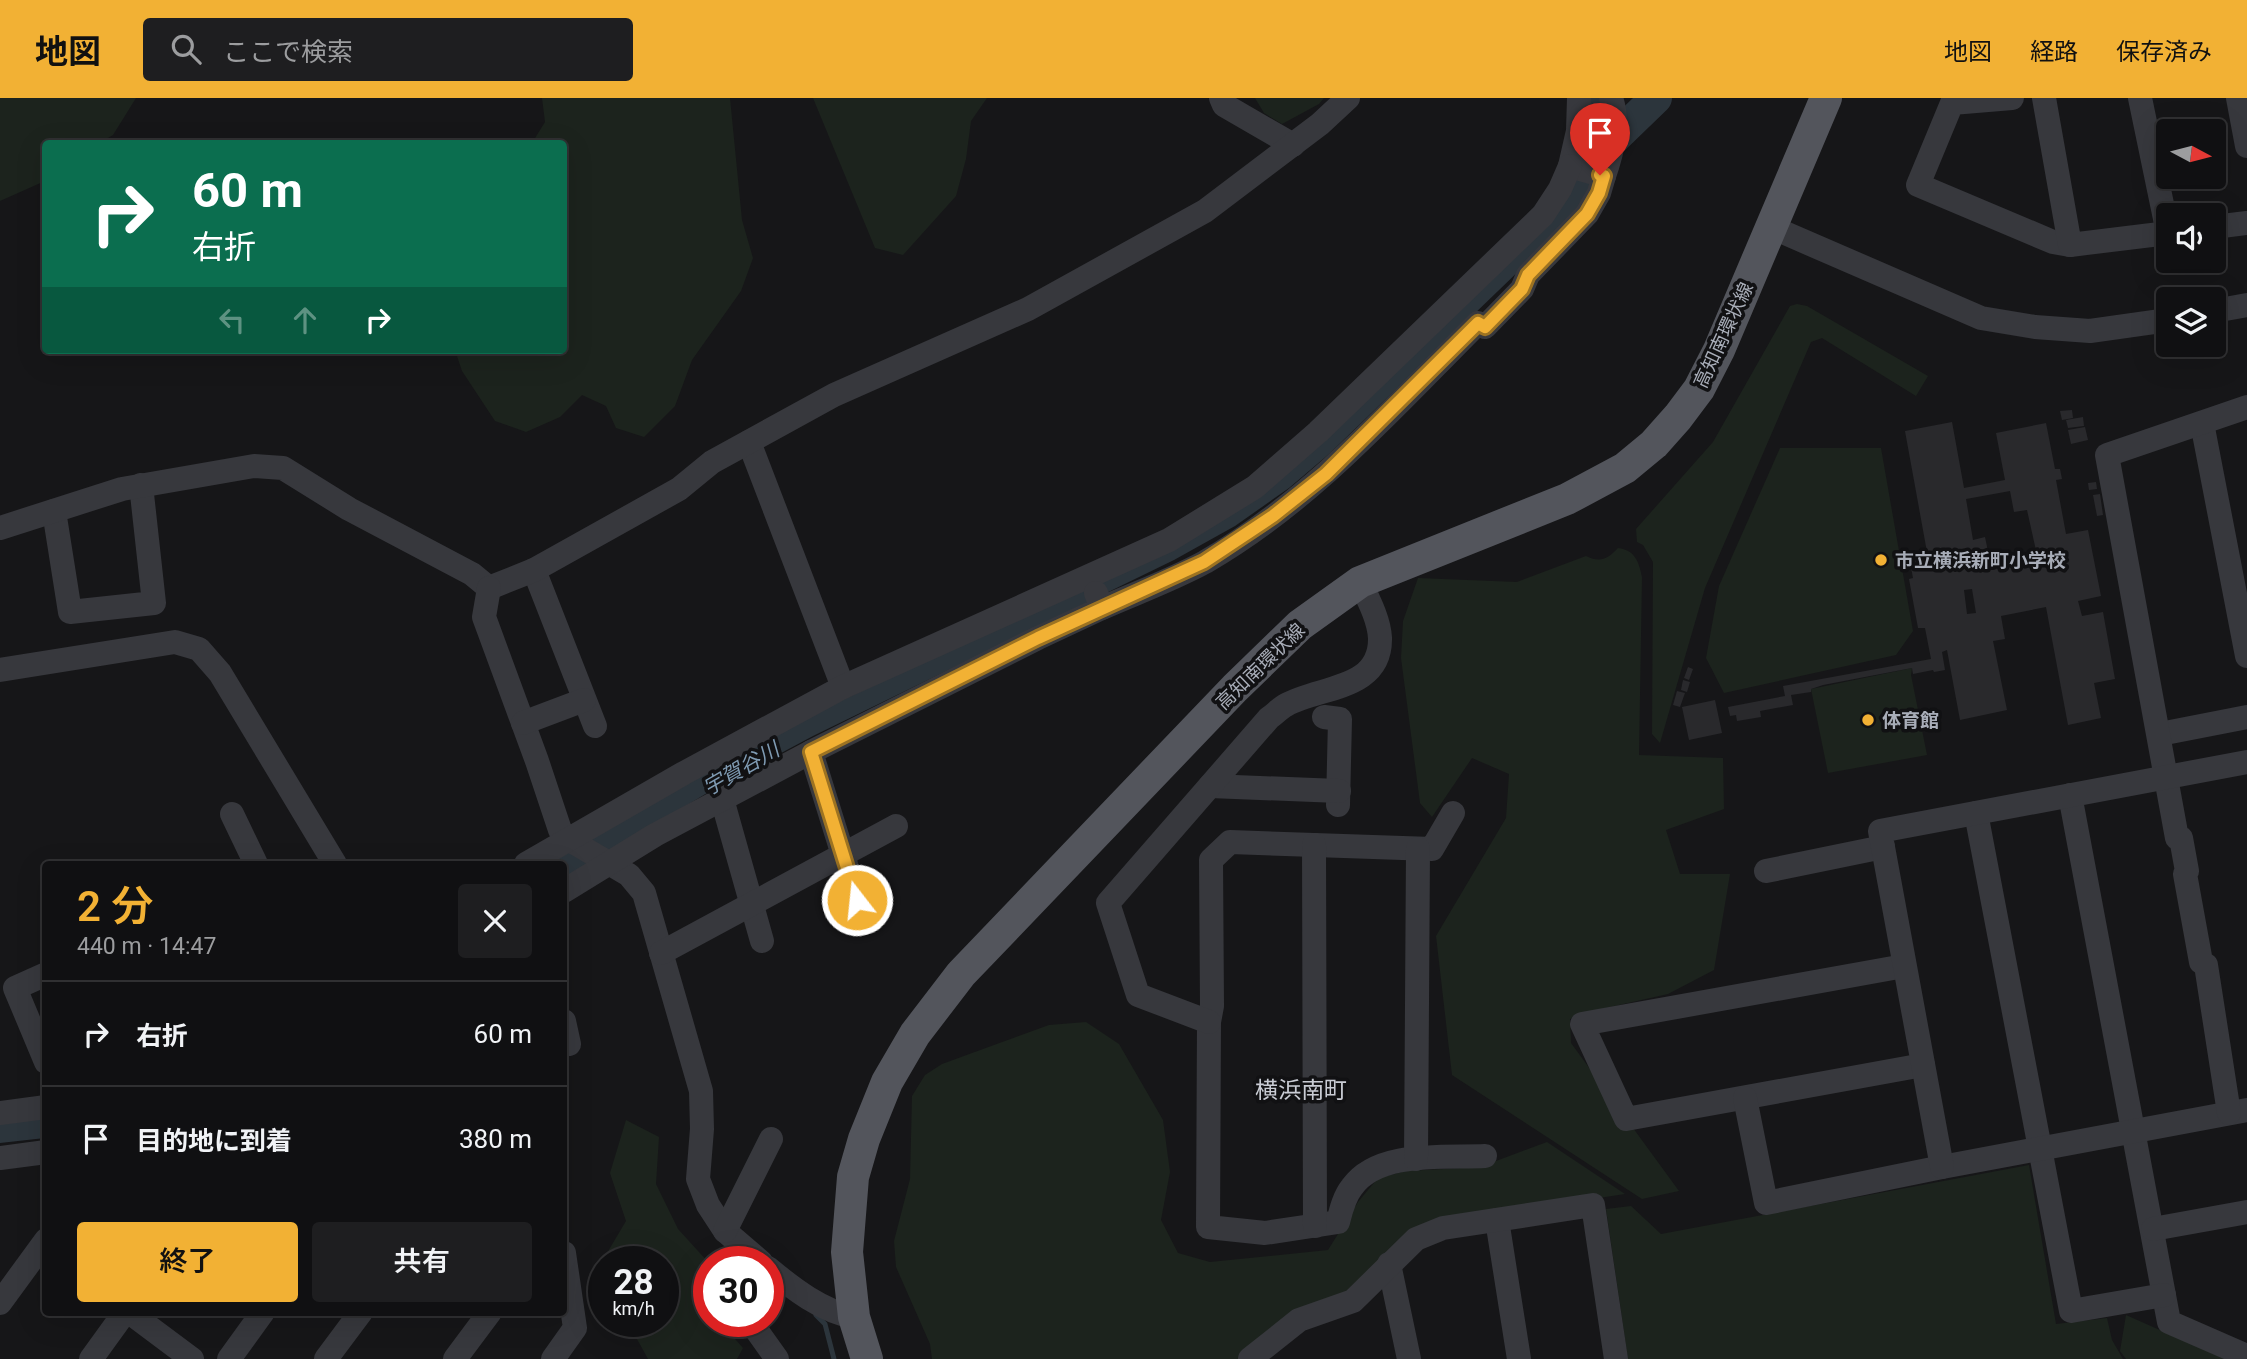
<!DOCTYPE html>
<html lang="ja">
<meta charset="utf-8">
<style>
:root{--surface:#101012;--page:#1e1e20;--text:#f1f3f6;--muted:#9c9d9f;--line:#303032;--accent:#f2b134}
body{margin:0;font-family:Roboto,"Noto Sans JP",sans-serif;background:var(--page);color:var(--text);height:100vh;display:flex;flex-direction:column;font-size:26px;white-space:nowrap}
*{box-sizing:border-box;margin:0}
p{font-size:23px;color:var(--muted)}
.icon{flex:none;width:38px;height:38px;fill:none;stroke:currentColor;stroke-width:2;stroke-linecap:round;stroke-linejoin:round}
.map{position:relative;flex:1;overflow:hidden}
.details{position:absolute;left:42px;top:763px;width:525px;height:455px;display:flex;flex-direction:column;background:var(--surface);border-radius:7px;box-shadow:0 7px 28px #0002,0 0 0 2px var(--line)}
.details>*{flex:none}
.hud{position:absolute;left:42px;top:42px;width:525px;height:214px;border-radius:7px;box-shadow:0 7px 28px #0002,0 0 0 2px var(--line);background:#0b6e4f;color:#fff;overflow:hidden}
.needle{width:46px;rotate:97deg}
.fabs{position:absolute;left:2156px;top:21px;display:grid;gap:14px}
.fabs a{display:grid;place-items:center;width:70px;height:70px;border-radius:7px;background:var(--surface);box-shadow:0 7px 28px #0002,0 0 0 2px var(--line);font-size:35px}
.speed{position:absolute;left:588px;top:1148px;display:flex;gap:14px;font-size:35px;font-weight:700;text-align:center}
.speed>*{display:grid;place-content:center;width:91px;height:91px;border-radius:50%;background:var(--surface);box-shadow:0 7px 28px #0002,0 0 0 2px var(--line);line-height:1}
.speed small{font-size:18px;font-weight:400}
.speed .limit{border:10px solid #d22;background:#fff;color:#111}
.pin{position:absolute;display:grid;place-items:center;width:60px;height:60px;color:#fff;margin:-72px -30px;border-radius:50% 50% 50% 0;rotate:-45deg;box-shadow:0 0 7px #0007}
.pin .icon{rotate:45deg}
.me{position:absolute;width:77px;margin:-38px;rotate:344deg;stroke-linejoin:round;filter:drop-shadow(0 0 5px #0008)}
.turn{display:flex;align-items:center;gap:24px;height:147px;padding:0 35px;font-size:32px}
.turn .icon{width:91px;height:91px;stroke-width:2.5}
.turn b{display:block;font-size:49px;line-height:60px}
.lanes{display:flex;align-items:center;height:66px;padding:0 35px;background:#0003;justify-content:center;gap:35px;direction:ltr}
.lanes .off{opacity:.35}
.round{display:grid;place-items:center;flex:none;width:74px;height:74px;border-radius:7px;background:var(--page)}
.headline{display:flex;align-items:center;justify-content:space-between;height:119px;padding:0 35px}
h1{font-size:42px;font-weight:600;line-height:52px;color:var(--accent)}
.primary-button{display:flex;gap:14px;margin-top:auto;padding:14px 35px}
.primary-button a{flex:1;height:80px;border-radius:7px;background:var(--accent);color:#111;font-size:28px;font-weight:600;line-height:80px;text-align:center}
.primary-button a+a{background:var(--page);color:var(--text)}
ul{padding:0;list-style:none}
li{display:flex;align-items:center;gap:21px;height:105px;padding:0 35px;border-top:2px solid var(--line)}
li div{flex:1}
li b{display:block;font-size:26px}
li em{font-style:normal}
header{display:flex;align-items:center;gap:42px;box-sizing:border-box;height:98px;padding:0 35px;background:var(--accent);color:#111}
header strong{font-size:33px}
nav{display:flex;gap:38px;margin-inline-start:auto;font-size:24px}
.search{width:490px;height:63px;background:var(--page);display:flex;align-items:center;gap:18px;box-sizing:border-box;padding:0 24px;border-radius:7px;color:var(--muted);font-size:26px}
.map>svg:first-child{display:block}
.green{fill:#1c231d}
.water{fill:#2c353c}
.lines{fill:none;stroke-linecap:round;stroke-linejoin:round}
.stream{stroke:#2c353c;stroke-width:5}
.river{stroke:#2c353c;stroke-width:32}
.building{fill:#29292c;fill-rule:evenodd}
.minor{stroke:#37383d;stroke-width:24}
.major{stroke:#53555c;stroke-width:32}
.route-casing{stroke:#9d7322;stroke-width:18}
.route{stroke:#f2b134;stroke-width:12}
.poi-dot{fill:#f2b134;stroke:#111113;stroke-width:2.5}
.labels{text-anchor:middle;stroke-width:7;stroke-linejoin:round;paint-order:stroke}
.street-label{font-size:19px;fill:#a8adb8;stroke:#111113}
.poi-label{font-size:19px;font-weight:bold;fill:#a8adb8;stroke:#111113;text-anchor:start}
.water-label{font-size:21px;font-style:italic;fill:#7f9bb3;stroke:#111113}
.quarter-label{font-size:23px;fill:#c9ccd4;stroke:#111113}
</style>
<header>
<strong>地図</strong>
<div class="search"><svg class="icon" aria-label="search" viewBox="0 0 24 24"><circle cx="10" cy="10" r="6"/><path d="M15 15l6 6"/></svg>ここで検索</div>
<nav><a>地図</a><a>経路</a><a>保存済み</a></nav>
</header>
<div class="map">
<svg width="2247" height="1261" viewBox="0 0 2247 1261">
<rect width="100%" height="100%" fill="#161618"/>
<g class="green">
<polygon points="0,0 136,0 113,37 99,45 46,46 45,83 0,103"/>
<polygon points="542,0 730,0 742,122 753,160 741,193 692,262 675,308 644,339 616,330 606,308 582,297 560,319 526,334 495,323 462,273 455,252 564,252 564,46 532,45 545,24"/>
<polygon points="813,0 987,0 971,23 966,61 956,98 903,157 875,150"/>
<polygon points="1255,0 1324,0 1319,6 1282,26 1264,15"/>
<polygon points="1797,206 1807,208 1928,278 1916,298 1822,240 1811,244 1705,490 1660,645 1652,636 1653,464 1643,447 1637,444 1636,431 1713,344 1790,208"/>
<polygon points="1780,350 1881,350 1913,533 1896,557 1724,595 1706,560 1719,488"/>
<path d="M1618 450C1635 452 1639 464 1642 479L1639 657 1723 660 1724 711 1666 732 1680 776H1730L1714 872 1668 896 1588 914 1570 921 1571 945 1679 1093 1642 1101 1452 977 1436 838 1506 720 1509 676 1472 660 1432 719 1420 705 1401 560 1403 523 1418 480 1517 484 1586 458C1600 465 1608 461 1618 450Z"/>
<polygon points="1912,570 1911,577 1927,657 1828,675 1811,591"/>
<polygon points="1086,924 1119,946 1163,1022 1170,1074 1161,1122 1178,1155 1210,1164 1328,1152 1358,1104 1378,1080 1406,1073 1480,1069 1547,1044 1625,1096 1442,1124 1351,1200 1243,1261 932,1261 930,1246 896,1169 894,1143 910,1081 912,998 925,977 942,966 1049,927"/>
<polygon points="626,1022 659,1039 656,1086 678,1131 708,1164 704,1202 709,1209 709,1223 719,1223 743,1250 737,1261 648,1261 637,1241 616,1223 663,1223 663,1164 604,1164 604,1213 601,1211 597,1172 626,1123 610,1075"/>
<polygon points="2029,1067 2056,1226 2107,1220 2112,1242 2123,1261 1628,1261 1606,1111 1631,1108 1661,1136"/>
<polygon points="2126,1217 2225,1261 2126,1261 2120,1253"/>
</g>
<g class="water">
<polygon points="1589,0 1602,0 1604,14 1600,37 1609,36 1592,88 1575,115 1529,163 1329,356 1289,390 1235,428 1174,462 813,638 712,692 564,782 564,766 547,766 802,621 1172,448 1538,137"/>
<polygon points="45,1020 45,1040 0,1045 0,1026"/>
</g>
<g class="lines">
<polyline class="stream" points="816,1217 825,1226 834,1261"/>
<polyline class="river" points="1597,57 1656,0"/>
</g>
<g class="building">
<polygon points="2072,312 2073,320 2062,322 2060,313"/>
<polygon points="2083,319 2084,328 2068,330 2066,322"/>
<path d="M1952 324 1964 390 2005 382 1996 335 2046 325 2055 371H2060L2062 381 2056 382 2066 436 2088 432 2101 498 2078 503 2082 518 2103 514 2115 581 2094 585 2101 620 2068 627 2046 509 2001 518 2005 541 1993 543 2007 612 1960 622 1947 552 1942 554 1945 572 1934 574 1933 572 1913 576 1912 570 1823 587 1811 591V594L1791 597 1793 607 1760 613 1761 619 1737 623 1736 617 1730 618 1728 609 1785 598 1783 588 1931 561 1925 530H1918L1909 481 1913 480 1909 458 1927 454 1905 333ZM2010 393 2014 414 2027 412 2037 457H2035L2034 454 1990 463 1985 439 1973 442 1966 401ZM1972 491 1976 515 1967 516 1964 492Z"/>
<polygon points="2085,329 2088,342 2071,346 2068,332"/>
<polygon points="2096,384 2097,391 2089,392 2088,385"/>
<polygon points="2100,396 2103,417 2097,418 2093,397"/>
<polygon points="1688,569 1693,571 1689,582 1684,580"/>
<polygon points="1683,582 1690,584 1687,594 1681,592"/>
<polygon points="1677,593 1685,595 1680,609 1673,607"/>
<polygon points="1715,602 1722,635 1689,642 1682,609"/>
</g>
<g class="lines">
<g class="minor">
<polyline points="1221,0 1224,7 1293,47"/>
<polyline points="2012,0 1952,5 1918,87 2053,144 2070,147"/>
<polyline points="2044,0 2070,147 2168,135"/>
<polyline points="2140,0 2168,135"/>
<polyline points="2238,0 2247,48"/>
<path d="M1604 78C1612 55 1620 25 1611 0"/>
<polyline points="1771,129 1981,220 2035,229 2090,233 2168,222"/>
<polyline points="2214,129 2247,125"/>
<polyline points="2214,213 2247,207"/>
<polyline points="2202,325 2247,558"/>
<polyline points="749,344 843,589"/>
<polyline points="54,413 70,514 154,505 141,387"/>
<polyline points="0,430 122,391 254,368 283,370 349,411 472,476 489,490"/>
<polyline points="534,472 595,628"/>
<polyline points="489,490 534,472 679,391 712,364 834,297 1028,211 1205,113 1320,26 1348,0"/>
<polyline points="489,490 484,519 537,663 560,732 568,741 629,777 644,795 701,993 702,1031 698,1081 708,1107 725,1133 761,1164"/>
<path d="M1102 510C1136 495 1172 482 1205 464 1311 403 1393 310 1478 225L1485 229 1522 191 1528 177 1587 116 1599 95 1604 78 1570 68 1578 33 1579 0"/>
<polyline points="0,572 175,544 199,551 220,575 335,766"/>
<polyline points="1324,619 1340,621 1338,707"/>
<polyline points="523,625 584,602"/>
<polyline points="2160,636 2247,619"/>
<polyline points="811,654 857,802"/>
<polyline points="1210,688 1339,693"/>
<polyline points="2070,697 2169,1224 2247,1258"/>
<polyline points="722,701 762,843"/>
<path d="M1453 715 1432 751 1230 744 1211 762 1212 908 1209 924 1208 1129 1265 1135 1338 1124C1341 1112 1344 1099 1352 1089 1378 1052 1445 1060 1485 1058"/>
<polyline points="1976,715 2071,1213 2164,1197"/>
<polyline points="232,716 256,766"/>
<polyline points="1314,747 1315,1128"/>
<polyline points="526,766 684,675 843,589 1169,442 1255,389 1318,334 1543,117 1560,91 1570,68"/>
<polyline points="1766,773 1883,749"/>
<polyline points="564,793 655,737 811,654 1038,540 1102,510 1096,495"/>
<polyline points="661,855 896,728"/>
<polyline points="1904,868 1582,926 1626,1021 1923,967"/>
<polyline points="44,877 15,890 46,964"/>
<polyline points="564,923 569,946"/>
<path d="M1209 924 1138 897 1108 805 1269 620C1275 616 1280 610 1286 607 1319 588 1381 593 1380 540 1379 521 1368 501 1360 484"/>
<polyline points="1745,1000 1766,1105 1942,1069 2247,1012"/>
<polyline points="0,1015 46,1009"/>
<polyline points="2229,1015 2206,867 2201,864 2185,776 2187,773 2181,740 2177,740 2107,357 2247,309"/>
<polyline points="0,1060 46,1054"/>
<polyline points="1416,1061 1418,751"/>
<polyline points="1942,1069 1880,733 2247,664"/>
<polyline points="1497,1122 1519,1261"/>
<polyline points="2153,1131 2247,1114"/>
<polyline points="725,1133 771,1041"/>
<polyline points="1389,1166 1409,1261"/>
<path d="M768 1170C792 1190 823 1214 854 1219"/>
<polyline points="0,1205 46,1142"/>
<polyline points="129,1214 192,1261"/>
<polyline points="750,1223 777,1261"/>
<polyline points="91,1261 125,1214"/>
<polyline points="229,1261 263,1214"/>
<polyline points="326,1261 361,1214"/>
<polyline points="455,1261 490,1214"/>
<polyline points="553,1261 575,1230 564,1155"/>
<polyline points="1250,1261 1299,1222 1353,1203 1416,1141 1443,1130 1593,1107 1616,1261"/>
</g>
<polyline class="major" points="867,1261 854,1219 847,1154 853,1079 864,1041 887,984 915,936 961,876 1235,590 1300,527 1360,484 1567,401 1625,370 1654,346 1678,319 1699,291 1719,252 1826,0"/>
</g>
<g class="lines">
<g class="route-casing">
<polyline id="route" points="857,802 811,654 1038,540 1204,464 1273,418 1326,376 1478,225 1485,229 1522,191 1528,177 1587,116 1599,95 1604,78 1600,77"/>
</g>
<use href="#route" class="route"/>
</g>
<g class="poi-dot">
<circle cx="1881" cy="462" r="7"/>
<circle cx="1868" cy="622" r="7"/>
</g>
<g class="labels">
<g class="street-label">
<text transform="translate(1723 237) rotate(-65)" y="7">高知南環状線</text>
<text transform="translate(1260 568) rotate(-44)" y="7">高知南環状線</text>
</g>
<g class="poi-label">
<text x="1895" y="469">市立横浜新町小学校</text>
<text x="1882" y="629">体育館</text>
</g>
<g class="water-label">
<text transform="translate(741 671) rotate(-30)" y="7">宇賀谷川</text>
</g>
<g class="quarter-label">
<text x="1301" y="1000">横浜南町</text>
</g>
</g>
</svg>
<div class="fabs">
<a><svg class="needle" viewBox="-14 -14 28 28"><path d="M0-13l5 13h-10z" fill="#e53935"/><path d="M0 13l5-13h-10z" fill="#9c9d9f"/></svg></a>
<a><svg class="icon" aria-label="sound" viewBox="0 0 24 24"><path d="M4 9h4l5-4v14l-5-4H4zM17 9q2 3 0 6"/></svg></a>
<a><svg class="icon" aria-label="layers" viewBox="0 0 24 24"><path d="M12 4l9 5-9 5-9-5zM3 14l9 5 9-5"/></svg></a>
</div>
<div class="speed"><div>28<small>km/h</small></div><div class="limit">30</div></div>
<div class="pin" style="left:1600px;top:77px;background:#d93025"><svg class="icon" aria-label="arrive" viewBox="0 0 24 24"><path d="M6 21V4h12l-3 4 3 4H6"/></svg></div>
<svg class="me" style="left:857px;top:802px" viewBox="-20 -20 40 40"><circle r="17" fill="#f2b134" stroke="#fff" stroke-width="3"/><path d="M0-11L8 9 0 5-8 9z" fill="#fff"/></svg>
<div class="hud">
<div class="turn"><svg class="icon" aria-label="right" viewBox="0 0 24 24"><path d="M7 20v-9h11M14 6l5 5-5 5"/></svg><div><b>60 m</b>右折</div></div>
<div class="lanes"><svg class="icon off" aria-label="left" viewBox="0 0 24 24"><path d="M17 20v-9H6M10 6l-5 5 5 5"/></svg><svg class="icon off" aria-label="ahead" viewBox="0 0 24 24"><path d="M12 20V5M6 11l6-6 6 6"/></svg><svg class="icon" aria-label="right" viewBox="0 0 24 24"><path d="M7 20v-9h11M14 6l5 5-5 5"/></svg></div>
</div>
<section class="details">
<div class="headline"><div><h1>2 分</h1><p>440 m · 14:47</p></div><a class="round"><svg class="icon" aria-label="close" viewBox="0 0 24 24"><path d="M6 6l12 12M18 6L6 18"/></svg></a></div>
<ul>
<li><svg class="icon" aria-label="right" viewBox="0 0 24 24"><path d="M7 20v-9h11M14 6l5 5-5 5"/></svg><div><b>右折</b></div><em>60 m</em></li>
<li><svg class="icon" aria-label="arrive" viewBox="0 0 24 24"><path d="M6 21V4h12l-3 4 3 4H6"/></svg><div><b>目的地に到着</b></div><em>380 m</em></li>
</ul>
<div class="primary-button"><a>終了</a><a>共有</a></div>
</section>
</div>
